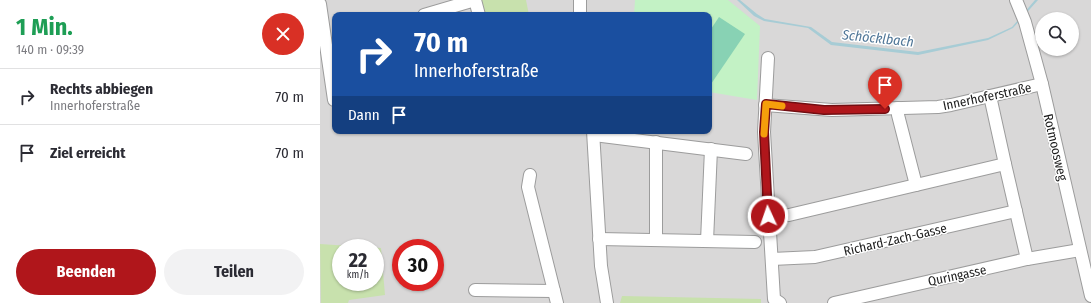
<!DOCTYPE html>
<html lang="de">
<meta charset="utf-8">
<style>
:root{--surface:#fff;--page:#f2f2f3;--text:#2b2b33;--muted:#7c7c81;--line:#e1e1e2;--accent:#b0161b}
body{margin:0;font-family:"Fira Sans Condensed",sans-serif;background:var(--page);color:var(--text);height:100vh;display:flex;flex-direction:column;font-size:15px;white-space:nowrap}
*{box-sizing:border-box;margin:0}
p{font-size:13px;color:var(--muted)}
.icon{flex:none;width:22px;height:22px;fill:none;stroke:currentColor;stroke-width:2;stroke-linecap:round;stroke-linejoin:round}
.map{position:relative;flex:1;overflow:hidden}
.panel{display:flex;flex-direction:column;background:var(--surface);width:320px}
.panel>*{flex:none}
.banner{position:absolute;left:12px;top:12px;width:380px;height:122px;border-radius:8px;box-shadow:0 1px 3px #0004;background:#1a4fa0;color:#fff;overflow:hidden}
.fabs{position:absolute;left:715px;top:12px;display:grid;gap:8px}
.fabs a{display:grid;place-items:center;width:44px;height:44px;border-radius:50%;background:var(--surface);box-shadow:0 1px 3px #0004;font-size:20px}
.speed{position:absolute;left:12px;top:239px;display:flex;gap:8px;font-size:20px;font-weight:700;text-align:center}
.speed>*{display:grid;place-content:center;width:52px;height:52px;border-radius:50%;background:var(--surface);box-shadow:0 1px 3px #0004;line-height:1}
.speed small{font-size:10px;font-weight:400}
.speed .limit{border:6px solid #d22;background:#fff;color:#111}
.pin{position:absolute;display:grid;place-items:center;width:34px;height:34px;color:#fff;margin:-41px -17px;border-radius:50% 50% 50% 0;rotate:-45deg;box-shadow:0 0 4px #0007}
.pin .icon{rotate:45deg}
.me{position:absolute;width:44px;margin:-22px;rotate:357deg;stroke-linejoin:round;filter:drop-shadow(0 0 3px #0008)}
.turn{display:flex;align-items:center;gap:14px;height:84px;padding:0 16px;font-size:18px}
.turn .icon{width:52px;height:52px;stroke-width:2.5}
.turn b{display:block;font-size:28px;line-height:34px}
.then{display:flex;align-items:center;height:38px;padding:0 16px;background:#0003;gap:8px;font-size:15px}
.round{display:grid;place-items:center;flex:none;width:42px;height:42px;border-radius:21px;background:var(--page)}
.headline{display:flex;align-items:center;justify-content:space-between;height:68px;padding:0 16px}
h1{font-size:24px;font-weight:700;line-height:30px;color:#1e9e55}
.action{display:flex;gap:8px;margin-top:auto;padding:8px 16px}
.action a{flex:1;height:46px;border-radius:24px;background:var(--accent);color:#fff;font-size:16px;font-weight:700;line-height:46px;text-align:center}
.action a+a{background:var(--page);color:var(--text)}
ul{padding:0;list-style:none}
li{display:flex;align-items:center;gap:12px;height:56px;padding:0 16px;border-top:1px solid var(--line)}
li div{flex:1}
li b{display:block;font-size:15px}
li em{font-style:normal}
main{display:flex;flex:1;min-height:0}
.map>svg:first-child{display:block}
.residential{fill:#d9d8d8;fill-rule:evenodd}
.grass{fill:#c8e1ad;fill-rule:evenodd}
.park{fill:#c3f2c5}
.pitch{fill:#88d2b4}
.water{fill:#a7ccd5}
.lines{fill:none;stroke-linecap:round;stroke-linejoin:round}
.minor-casing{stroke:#9c9c9c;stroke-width:14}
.minor{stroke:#fff;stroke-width:12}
.route-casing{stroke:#720e12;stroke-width:10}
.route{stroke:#b0161b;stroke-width:7}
.slow{stroke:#f59e0b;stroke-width:7}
.labels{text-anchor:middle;stroke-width:3;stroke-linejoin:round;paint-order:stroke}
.street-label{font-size:13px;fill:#1b1b1b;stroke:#fff}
.water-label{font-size:14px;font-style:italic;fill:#517798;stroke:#fff}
</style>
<main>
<section class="panel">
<div class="headline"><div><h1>1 Min.</h1><p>140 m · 09:39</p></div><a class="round" style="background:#d93025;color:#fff"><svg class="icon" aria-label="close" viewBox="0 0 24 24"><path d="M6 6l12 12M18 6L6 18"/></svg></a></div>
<ul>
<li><svg class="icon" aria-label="right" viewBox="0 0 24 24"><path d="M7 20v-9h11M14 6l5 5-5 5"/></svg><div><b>Rechts abbiegen</b><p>Innerhoferstraße</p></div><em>70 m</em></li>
<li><svg class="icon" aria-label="arrive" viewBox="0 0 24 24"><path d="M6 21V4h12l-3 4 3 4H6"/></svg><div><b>Ziel erreicht</b></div><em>70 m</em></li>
</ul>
<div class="action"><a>Beenden</a><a>Teilen</a></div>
</section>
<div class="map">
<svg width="771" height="303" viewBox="0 0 771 303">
<rect width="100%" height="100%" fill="#ece8e2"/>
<path class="residential" d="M0 0H771V303H0ZM15 15H389V131H15ZM722 19H752V49H722ZM21 248H55V282H21ZM81 248H115V282H81Z"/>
<g class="grass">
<polygon points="160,0 206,0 209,15 165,15"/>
<path d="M0 244 61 248 65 295 29 300 28 303H1ZM21 248H55V282H21Z"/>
<polygon points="302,296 441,299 441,303 300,303"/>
</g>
<polygon class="park" points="315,0 408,0 440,26 437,100 389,92 389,15 314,15"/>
<polygon class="pitch" points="399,17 425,34 389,87 389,32"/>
<polygon class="water" points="417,0 420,0 437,14 445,19 491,27 512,42 598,52 668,38 692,27 715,0 718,0 693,28 668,40 598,55 511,45 488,28 444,21 434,16"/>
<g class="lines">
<g class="minor-casing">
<g id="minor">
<polyline points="696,0 705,22 722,84 771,296"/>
<polyline points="0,4 14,100"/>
<polyline points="104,15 155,0 159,15"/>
<polyline points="260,15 260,0"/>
<polyline points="448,58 444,132 454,299 460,303"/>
<polyline points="670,96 685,164 707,259"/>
<polyline points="445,105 512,110 618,107 631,105 722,84"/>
<polyline points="578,108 578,115 596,185"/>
<polyline points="273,131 281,266 287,303"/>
<polyline points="274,135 426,154"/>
<polyline points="210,175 208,187 237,303"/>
<polyline points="448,216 469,215 685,164"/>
<polyline points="279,239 435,242"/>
<polyline points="336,240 336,142"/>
<polyline points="387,241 391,149"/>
<polyline points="452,259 495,257 696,211"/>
<polyline points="155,290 234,291"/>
<polyline points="514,303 707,259 760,250"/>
</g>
</g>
<use href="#minor" class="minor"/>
</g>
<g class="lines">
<g class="route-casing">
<polyline id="route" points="448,216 444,132 446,104 504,110 565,109"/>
</g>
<use href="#route" class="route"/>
<polyline class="slow" points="444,134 446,104 462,106"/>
</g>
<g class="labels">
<g class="street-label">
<text transform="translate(667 96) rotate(-12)" y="5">Innerhoferstraße</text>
<text transform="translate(736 147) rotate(77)" y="5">Rotmoosweg</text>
<text transform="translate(575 239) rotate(-13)" y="5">Richard-Zach-Gasse</text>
<text transform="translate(637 275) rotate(-12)" y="5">Quringasse</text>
</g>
<g class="water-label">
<text transform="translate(558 38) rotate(6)" y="5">Schöcklbach</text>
</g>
</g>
</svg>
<div class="fabs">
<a><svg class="icon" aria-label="search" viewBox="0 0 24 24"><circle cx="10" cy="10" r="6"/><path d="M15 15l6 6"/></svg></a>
</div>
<div class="speed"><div>22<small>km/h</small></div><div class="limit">30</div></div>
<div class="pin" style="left:565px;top:109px;background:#d93025"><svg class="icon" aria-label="arrive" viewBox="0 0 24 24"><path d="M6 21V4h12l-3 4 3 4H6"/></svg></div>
<svg class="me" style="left:448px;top:216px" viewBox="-20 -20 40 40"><circle r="17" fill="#b0161b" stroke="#fff" stroke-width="3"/><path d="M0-11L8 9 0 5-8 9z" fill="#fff"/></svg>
<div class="banner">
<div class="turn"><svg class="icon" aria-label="right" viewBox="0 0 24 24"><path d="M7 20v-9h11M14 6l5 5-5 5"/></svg><div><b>70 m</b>Innerhoferstraße</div></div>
<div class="then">Dann<svg class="icon" aria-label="arrive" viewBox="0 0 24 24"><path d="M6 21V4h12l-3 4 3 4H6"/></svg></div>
</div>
</div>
</main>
